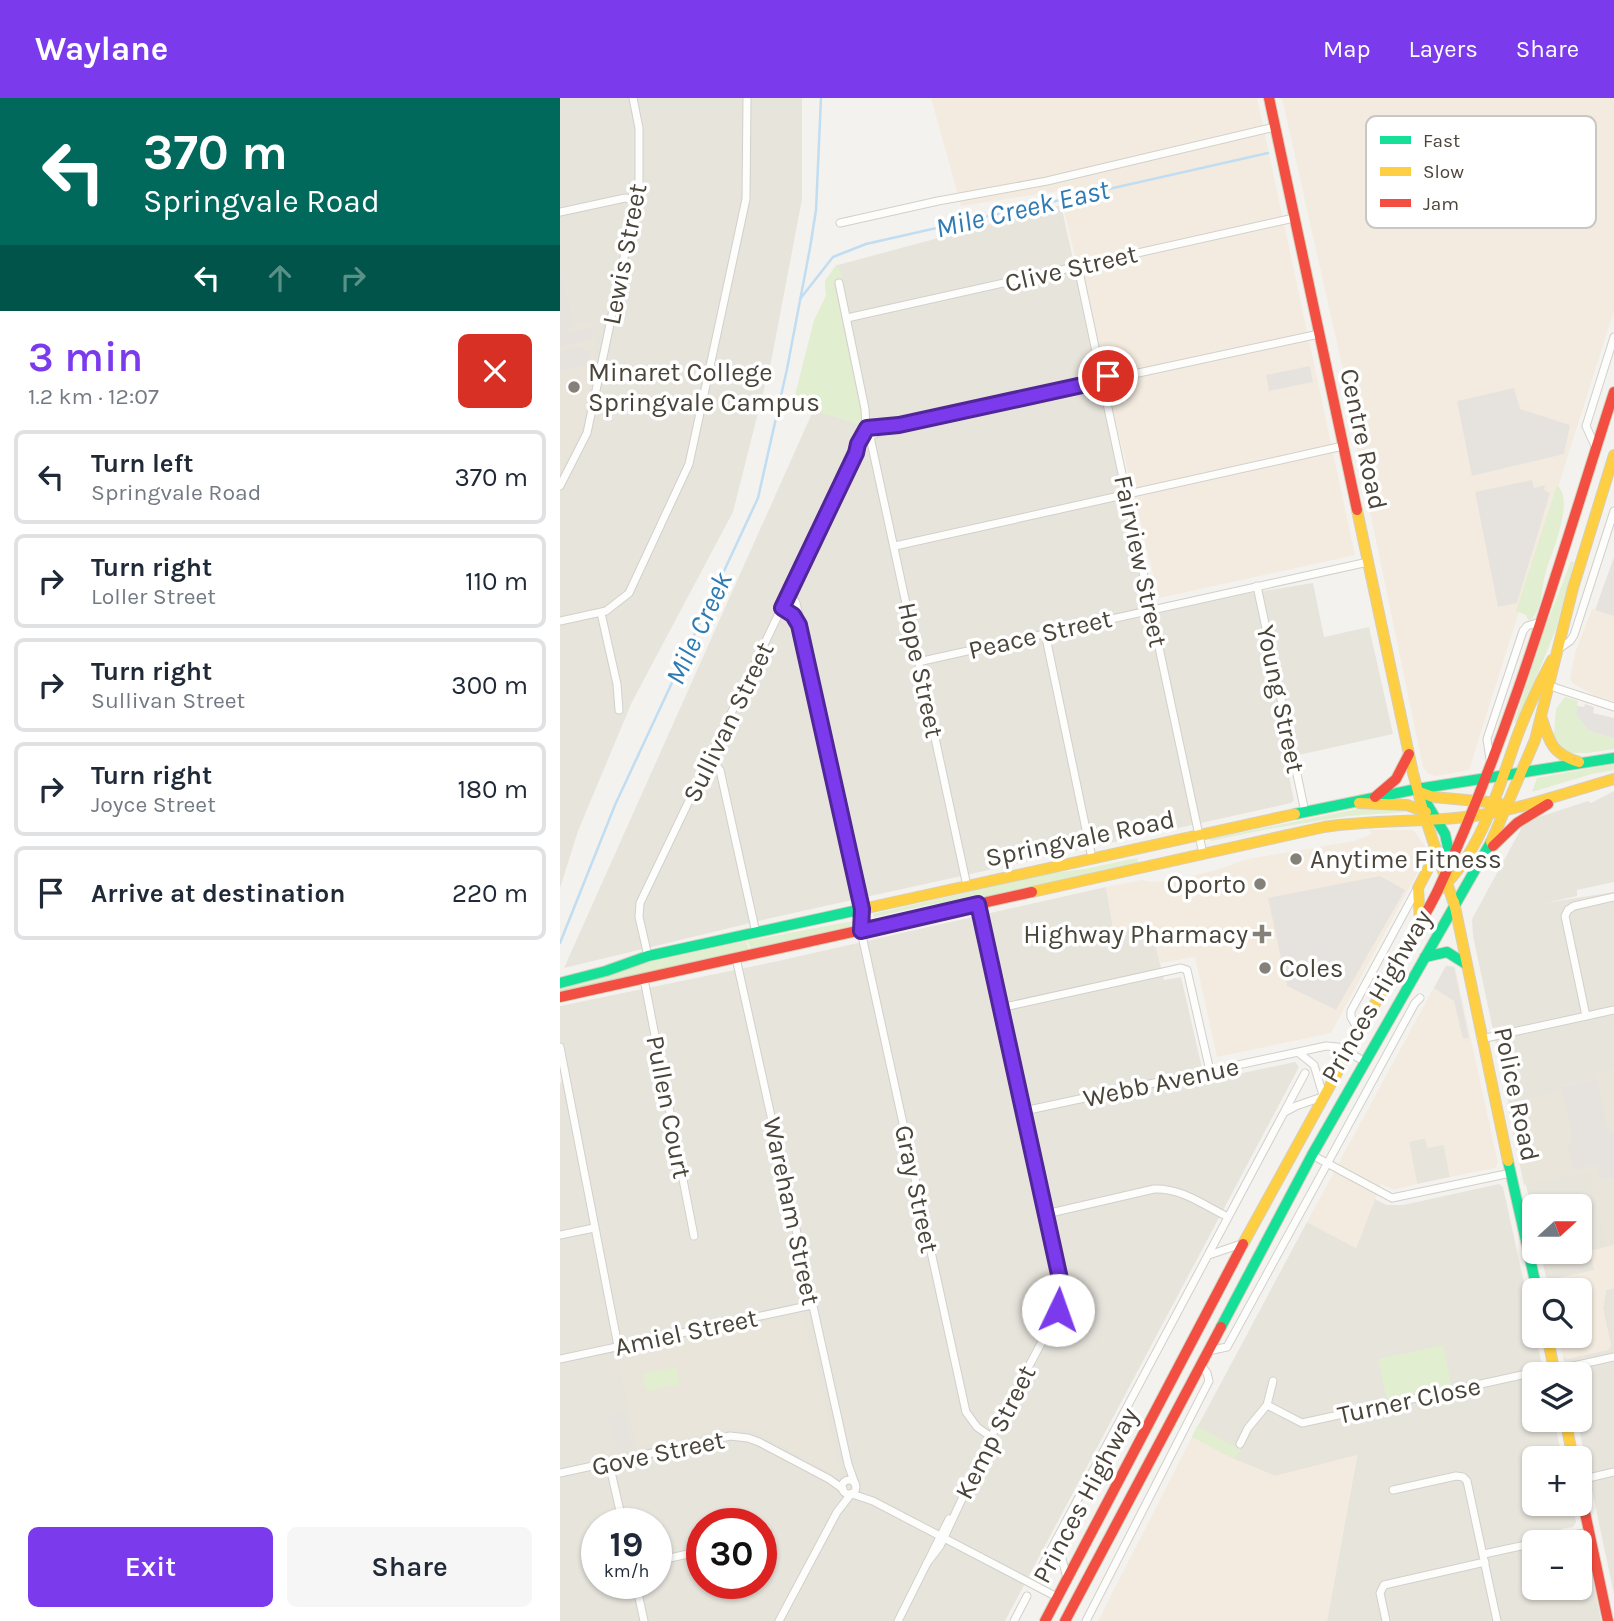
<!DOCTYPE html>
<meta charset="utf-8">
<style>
:root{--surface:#fff;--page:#f6f6f7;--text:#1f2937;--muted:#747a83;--line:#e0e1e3;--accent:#7c3aed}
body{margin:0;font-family:Karla,sans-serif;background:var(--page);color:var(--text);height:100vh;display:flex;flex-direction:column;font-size:26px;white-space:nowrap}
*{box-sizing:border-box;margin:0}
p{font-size:23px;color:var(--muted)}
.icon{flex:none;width:38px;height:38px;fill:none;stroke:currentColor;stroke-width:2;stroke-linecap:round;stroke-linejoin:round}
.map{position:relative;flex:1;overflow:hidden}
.drawer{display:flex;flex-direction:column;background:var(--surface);width:560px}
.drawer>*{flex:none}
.hud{background:#00695c;color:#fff;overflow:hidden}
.needle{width:46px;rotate:69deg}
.fabs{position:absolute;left:962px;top:1096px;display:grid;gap:14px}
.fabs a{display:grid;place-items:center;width:70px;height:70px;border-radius:10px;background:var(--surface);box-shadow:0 2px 5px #0004;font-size:35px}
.speed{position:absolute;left:21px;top:1410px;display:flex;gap:14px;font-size:35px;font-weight:700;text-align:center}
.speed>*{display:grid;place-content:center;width:91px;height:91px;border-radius:50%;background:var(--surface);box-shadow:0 2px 5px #0004;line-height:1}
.speed small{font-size:18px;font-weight:400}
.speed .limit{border:10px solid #d22;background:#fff;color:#111}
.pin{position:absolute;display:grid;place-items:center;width:60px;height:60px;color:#fff;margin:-30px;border:4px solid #fff;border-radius:50%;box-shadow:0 2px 7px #0007}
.me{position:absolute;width:77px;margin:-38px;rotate:3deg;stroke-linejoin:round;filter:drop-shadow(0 0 5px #0008)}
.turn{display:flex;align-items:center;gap:24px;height:147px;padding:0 28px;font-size:32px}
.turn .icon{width:91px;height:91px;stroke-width:2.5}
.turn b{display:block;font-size:49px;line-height:60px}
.lanes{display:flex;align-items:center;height:66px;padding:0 28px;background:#0003;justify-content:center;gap:35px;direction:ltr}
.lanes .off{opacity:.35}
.round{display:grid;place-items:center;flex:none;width:74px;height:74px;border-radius:10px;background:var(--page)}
.head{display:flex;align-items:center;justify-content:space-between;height:119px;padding:0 28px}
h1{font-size:42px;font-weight:600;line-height:52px;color:var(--accent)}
.button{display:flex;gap:14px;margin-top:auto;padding:14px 28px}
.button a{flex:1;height:80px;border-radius:10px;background:var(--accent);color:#fff;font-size:28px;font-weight:600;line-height:80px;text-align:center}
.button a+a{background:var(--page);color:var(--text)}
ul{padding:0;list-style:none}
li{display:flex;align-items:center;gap:21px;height:94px;margin:0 14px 10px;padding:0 14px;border:4px solid var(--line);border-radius:10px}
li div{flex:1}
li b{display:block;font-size:26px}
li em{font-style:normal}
header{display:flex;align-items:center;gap:42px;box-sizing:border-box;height:98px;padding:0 35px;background:var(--accent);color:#fff}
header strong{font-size:33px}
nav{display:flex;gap:38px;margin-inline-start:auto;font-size:24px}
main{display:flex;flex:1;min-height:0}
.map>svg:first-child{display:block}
.residential{fill:#e7e4dc;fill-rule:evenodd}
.commercial{fill:#f3ebdf}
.education{fill:#eae5da}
.green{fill:#e1eecf}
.parking{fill:#e6e3df}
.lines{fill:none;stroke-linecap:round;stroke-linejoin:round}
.stream{stroke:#c0ddf1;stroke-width:2.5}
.street-casing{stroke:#d2d0cb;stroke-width:9}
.fast-casing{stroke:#d6cebb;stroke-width:12}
.slow-casing{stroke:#d6cebb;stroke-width:12}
.jam-casing{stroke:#d6cebb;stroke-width:12}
.street{stroke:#fdfdfc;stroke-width:7}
.fast{stroke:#16e098;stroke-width:10}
.slow{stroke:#ffcf43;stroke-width:10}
.jam{stroke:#f24e42;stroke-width:10}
.route-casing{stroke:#51269a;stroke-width:18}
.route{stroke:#7c3aed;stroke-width:12}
.poi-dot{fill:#868178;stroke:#fff;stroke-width:2.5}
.labels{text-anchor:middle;stroke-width:7;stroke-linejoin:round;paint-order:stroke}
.street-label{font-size:26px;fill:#4b4439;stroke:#fff}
.poi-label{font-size:26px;fill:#4b4439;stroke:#fff;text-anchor:start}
.water-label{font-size:28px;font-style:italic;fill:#2e7ab2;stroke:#fff}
.key{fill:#fff;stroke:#c9c7c4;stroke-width:2}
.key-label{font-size:19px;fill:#4b4439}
</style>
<header>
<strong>Waylane</strong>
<nav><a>Map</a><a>Layers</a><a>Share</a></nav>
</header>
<main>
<section class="drawer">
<div class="hud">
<div class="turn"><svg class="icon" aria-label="left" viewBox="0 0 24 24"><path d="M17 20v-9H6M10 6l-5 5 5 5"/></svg><div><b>370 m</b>Springvale Road</div></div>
<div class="lanes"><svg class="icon" aria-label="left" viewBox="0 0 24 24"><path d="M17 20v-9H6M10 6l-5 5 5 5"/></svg><svg class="icon off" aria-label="ahead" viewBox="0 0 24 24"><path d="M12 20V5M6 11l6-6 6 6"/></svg><svg class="icon off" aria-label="right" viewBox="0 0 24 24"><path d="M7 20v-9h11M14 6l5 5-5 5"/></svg></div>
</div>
<div class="head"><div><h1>3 min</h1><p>1.2 km · 12:07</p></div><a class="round" style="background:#d93025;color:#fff"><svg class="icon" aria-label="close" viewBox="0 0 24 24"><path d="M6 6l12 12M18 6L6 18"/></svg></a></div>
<ul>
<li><svg class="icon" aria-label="left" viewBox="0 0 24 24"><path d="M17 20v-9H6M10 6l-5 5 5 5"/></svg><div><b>Turn left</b><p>Springvale Road</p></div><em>370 m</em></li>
<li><svg class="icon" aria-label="right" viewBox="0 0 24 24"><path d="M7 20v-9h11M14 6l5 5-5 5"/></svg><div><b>Turn right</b><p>Loller Street</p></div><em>110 m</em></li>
<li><svg class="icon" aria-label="right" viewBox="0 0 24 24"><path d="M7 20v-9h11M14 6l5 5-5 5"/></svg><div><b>Turn right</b><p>Sullivan Street</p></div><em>300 m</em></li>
<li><svg class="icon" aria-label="right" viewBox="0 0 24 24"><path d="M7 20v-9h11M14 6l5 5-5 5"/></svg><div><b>Turn right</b><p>Joyce Street</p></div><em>180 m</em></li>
<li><svg class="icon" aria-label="arrive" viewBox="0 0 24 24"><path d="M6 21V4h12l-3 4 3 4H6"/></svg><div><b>Arrive at destination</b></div><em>220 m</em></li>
</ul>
<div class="button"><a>Exit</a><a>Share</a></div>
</section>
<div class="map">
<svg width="1054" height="1523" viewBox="0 0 1054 1523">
<rect width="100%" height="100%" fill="#f4f2ee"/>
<g class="residential">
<polygon points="0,0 242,0 242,101 212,259 173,414 72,604 18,733 0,790"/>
<polygon points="501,107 591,511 753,485 764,539 809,529 833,636 725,660 734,702 731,705 211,820 4,870 253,313 233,306 254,223 266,198 265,183 278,167"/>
<polygon points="1054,693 1054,784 1017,792 1017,798 985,805 1054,794 1054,1147 1031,1153 1035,1172 987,1183 980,1153 1020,1153 1020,1108 975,1108 975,1129 913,838 912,821 962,729 976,720 1028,703 1031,705"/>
<path d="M546 789 553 829 557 833 590 825 604 882 621 879 645 983 735 964 739 969 445 1523H0V986L2 983 0 971V908L218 863ZM37 1426H96V1486H37ZM142 1426H201V1486H142Z"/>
<polygon points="865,1040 884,1047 890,1079 857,1086 849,1044"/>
<polygon points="939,1086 943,1089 984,1276 975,1276 975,1321 994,1321 1002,1360 975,1360 975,1405 1012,1405 1016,1424 1013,1429 1001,1431 1004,1444 975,1444 975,1489 1020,1489 1020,1480 1032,1477 1041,1523 767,1523 797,1358 715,1378 674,1361 632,1339 747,1124 796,1150 815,1101 827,1107 843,1107"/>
<polygon points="1054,1190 1054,1496 1017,1321 1020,1321 1020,1276 1007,1276 1003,1258 1007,1261 1051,1248 1043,1211 1046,1192"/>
</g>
<g class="commercial">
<polygon points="371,0 697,0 795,457 599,500 499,93 401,108"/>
<polygon points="722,0 1054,0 1054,212 909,672 876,678 868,676 863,669 791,322 794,321"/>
<polygon points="1032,511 1054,518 1054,603 1035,598 1012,585 1010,581 1015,555"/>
<polygon points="809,732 853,732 869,753 771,935 657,959 635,859 600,865 590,825 556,833 553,829 546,789 582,782 591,784 616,782 656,772 688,761 794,743 812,736"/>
<polygon points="886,867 895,869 938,1065 935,1070 890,1079 884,1047 867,1050 865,1040 849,1044 857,1086 834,1092 821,1086 796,1150 747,1124"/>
<polygon points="1054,1147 1054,1190 1046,1192 1043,1211 1051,1248 1048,1252 1007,1261 1003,1258 999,1237 1020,1237 1020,1192 989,1192 987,1183 1034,1172 1030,1153"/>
<polygon points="632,1339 674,1361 715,1378 797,1357 767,1523 538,1523"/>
</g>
<g class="education">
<polygon points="0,180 3,180 14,228 32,225 36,247 21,332 0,375"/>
<polygon points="1054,970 1054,1146 1046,1148 1029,1074 964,1087 947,1005 1000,994 999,988 1037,980 1037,974"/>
<polygon points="243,1215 281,1374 275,1378 197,1333 173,1329 76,1350 57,1257"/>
</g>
<g class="green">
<polygon points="277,166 282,179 273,182 304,328 233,306 254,223 266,198 265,183"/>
<path d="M997 387C1016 404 990 456 985 477 981 492 982 514 969 523L966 517 956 513Z"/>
<polygon points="1011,463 1014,464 996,531 958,624 954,625 985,530"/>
<polygon points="1005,599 1018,603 1016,616 1029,633 1054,640 1054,651 1028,655 1004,655 991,636 994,635 996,611"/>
<polygon points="1054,666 1054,672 1032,676 972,694 977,680"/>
<polygon points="802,710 846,711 846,714 788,718 708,731 651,743 649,741"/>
<polygon points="577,760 578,765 425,799 368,807 315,819 312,816 492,775 525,771"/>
<polygon points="293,823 296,824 295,827 191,851 187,843"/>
<polygon points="186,843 189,851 0,894 0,889 73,867"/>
<polygon points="883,1247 892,1289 827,1303 818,1261"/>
<polygon points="116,1269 120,1286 86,1293 82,1276"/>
<polygon points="637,1328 681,1352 674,1361 632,1339"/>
</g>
<g class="parking">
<polygon points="0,180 3,180 14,229 8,230 9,234 33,229 34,236 32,236 34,237 31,241 0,248"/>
<polygon points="22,248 27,253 32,252 26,267 0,273 0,253"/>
<polygon points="750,268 753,284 709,293 706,277"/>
<polygon points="954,290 960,311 1010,327 1004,356 912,378 897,303"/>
<polygon points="972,382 974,390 985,387 984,392 990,395 957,505 938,509 915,394"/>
<polygon points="1054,459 1054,518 1035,512"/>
<polygon points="1025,606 1034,609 1033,615 1054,620 1054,640 1029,633 1016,616 1017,608 1024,609"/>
<polygon points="820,778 845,792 776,912 727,888 708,800"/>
<polygon points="886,868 894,869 909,940 903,941 894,903 874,890"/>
<polygon points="1037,981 1049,1034 1054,1034 1054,1079 1040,1082 1036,1068 1013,1072 1008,1050 1012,1041 1009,1022 1000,989"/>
<polygon points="65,1314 72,1348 56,1352 48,1317"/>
</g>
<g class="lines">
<g class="stream">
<polyline points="240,201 273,159 306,146 708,55"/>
<polyline points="0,845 55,707 198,400 227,271 250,150 256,112 261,0"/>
</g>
<g class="street-casing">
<g id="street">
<polyline points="0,114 65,100 77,102"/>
<polyline points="280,125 378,103 487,83 715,29"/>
<polyline points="518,169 643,756"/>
<polyline points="279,185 305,311 306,331"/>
<polyline points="287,220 734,120"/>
<polyline points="527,286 550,284 560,279 759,236"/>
<path d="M316 335 339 327 527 286C537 279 549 277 560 279"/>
<polyline points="310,339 407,788"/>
<polyline points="1036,350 1026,328 1054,239"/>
<polyline points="0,388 27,335 79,89 79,30 73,0"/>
<polyline points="335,448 783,348"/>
<polyline points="697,488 745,714"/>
<polyline points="230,495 236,505 239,518 302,811"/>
<polyline points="222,510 233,517 239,526"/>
<polyline points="41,515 57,586 59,612"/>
<polyline points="0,523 46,513 69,495 129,366 186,101 187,0"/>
<polyline points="485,535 532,760"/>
<polyline points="1000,550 1010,543 1014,537 1054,413"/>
<polyline points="358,564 808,464"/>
<polyline points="990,588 1054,609"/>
<polyline points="150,661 160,672 196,835"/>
<polyline points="930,661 927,641 963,533 967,528 980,524"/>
<polyline points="301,833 406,1314 417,1329 431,1339"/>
<polyline points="88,858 79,819 80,805 296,355 307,338 305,332 312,329 316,335 310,339"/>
<polyline points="176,860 288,1366 295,1386"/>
<polyline points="84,881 134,1138"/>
<polyline points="440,910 621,870 627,872 650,973"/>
<polyline points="1026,918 1005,818 1008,812 1014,808 1054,799"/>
<polyline points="799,933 791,919 791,913 857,791"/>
<polyline points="921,941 1054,912"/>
<polyline points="0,949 58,1248"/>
<polyline points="739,955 754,967 763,997"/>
<polyline points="464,1013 766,948 778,949 804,963"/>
<polyline points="725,1014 736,1008 762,999"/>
<polyline points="752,1057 832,1100 951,1075"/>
<path d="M486 1116 594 1091C622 1090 643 1107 668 1119"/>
<polyline points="0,1137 34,1130"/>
<polyline points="649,1157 684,1145"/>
<polyline points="648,1253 667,1249 855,905 860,900"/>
<polyline points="0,1261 252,1207"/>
<polyline points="995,1272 1054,1259"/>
<polyline points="707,1307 713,1283"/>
<polyline points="680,1346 688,1330 707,1307 742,1325 994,1270"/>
<polyline points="49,1365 63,1426"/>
<polyline points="0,1375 170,1338 188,1340 199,1344 269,1381 283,1391"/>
<polyline points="1020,1382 1054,1374"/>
<circle cx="289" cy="1389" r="7"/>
<polyline points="833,1392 896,1378 903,1379 907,1383 937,1523"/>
<polyline points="292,1396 313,1403 497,1499"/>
<polyline points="497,1441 507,1480"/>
<polyline points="981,1444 1029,1434"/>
<polyline points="924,1456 975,1445"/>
<polyline points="96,1463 142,1453"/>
<polyline points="367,1465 380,1448 431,1339 493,1223 500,1203 502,1190 418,806"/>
<polyline points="478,1476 745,975"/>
<polyline points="76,1486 84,1523"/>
<polyline points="219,1523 277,1414 291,1396"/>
<polyline points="338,1523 389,1421"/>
<polyline points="454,1523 467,1498"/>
<polyline points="526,1523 649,1283 647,1275 640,1266"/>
<polyline points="826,1523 820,1495 824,1487 925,1464"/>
</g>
</g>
<g class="fast-casing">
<g id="fast">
<polyline points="861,696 885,736 891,763"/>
<polyline points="735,716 857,691 1054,660"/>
<polyline points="865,859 887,854 906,866"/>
<polyline points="0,885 46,873 88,858 298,812"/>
<polyline points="948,1063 977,1192"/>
<polyline points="661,1229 752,1057 931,744"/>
</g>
</g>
<g class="slow-casing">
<g id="slow">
<polyline points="797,412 853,675 864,716 895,809"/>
<path d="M982 621C990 646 993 656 1019 664"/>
<polyline points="862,695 873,699 939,705"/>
<polyline points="799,705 847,707 866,714"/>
<polyline points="931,744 975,642 1013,490 1054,357"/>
<path d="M882 790C923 750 939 688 958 636 968 610 979 586 992 562"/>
<path d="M472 794 764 729C814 721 864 725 914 718 962 711 1008 694 1054 681"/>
<polyline points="894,804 948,1063"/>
<polyline points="298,812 735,716"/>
<polyline points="860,823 858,790 877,754"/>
<polyline points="683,1146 844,853"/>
<polyline points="987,1237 995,1276"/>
<polyline points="1005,1321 1013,1360"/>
</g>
</g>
<g class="jam-casing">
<g id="jam">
<polyline points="709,0 797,412"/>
<polyline points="815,699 836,681 849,656"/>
<polyline points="933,748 957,725 988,706"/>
<path d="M844 853C855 833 868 813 878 792 952 633 1000 461 1054 294"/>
<polyline points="0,899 472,794"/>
<polyline points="1020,1391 1048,1523"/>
<polyline points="485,1523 683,1146"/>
<polyline points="505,1523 661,1229"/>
</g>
</g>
<use href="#street" class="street"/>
<use href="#fast" class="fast"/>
<use href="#slow" class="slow"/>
<use href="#jam" class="jam"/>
</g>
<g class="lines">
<g class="route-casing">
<polyline id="route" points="498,1212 502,1190 418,806 301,833 302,811 239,527 233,517 222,510 296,355 298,346 307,330 339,327 527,286 533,282 548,278"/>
</g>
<use href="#route" class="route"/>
</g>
<g class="poi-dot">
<circle cx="14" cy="289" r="7"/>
<circle cx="736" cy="761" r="7"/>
<circle cx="700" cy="786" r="7"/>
<path d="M698.5 825.5h7v7h7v7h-7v7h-7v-7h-7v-7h7z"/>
<circle cx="705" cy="870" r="7"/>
</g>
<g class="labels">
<g class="street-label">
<text transform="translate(64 156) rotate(-79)" y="9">Lewis Street</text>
<text transform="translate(511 170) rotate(-13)" y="9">Clive Street</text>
<text transform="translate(804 341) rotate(78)" y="9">Centre Road</text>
<text transform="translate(581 463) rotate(78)" y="9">Fairview Street</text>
<text transform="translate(480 536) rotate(-13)" y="9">Peace Street</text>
<text transform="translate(361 572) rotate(78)" y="9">Hope Street</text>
<text transform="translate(721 601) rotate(78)" y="9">Young Street</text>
<text transform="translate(168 624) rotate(-64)" y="9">Sullivan Street</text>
<text transform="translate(520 740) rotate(-12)" y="9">Springvale Road</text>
<text transform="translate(816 898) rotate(-60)" y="9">Princes Highway</text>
<text transform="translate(601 984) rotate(-12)" y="9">Webb Avenue</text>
<text transform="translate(957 996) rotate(78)" y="9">Police Road</text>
<text transform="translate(109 1009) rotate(79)" y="9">Pullen Court</text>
<text transform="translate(357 1091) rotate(78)" y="9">Gray Street</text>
<text transform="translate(232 1113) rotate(78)" y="9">Wareham Street</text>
<text transform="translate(126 1234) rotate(-12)" y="9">Amiel Street</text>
<text transform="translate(849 1302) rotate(-12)" y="9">Turner Close</text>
<text transform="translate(435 1334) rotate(-63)" y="9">Kemp Street</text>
<text transform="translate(98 1355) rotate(-12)" y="9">Gove Street</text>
<text transform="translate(525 1397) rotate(-62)" y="9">Princes Highway</text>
</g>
<g class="poi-label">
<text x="28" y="283">Minaret College<tspan x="28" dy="30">Springvale Campus</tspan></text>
<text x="750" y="770">Anytime Fitness</text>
<text x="686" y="795" text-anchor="end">Oporto</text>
<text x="688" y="845" text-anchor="end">Highway Pharmacy</text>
<text x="719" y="879">Coles</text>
</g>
<g class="water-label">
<text transform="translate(462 110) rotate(-13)" y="10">Mile Creek East</text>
<text transform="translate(138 530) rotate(-65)" y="10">Mile Creek</text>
</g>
</g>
<rect x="806" y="18" width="230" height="112" rx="10" class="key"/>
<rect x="820" y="38" width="31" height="8" fill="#16e098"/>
<rect x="820" y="69" width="31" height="9" fill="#ffcf43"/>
<rect x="820" y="101" width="31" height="8" fill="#f24e42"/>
<g class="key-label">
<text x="863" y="49">Fast</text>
<text x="863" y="80">Slow</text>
<text x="863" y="112">Jam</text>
</g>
</svg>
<div class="fabs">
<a><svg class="needle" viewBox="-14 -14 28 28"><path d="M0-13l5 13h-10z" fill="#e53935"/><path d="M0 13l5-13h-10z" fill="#747a83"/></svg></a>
<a><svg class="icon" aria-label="search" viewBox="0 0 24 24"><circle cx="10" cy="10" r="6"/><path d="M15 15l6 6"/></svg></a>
<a><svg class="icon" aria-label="layers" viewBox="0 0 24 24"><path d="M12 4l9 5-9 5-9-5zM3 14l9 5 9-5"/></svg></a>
<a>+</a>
<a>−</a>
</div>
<div class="speed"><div>19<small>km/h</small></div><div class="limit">30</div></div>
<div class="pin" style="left:548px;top:278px;background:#d93025"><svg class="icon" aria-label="arrive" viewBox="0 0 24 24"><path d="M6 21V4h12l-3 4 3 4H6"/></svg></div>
<svg class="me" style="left:498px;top:1212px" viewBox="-20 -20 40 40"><circle r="19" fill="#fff"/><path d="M0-13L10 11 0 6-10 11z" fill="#7c3aed"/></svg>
</div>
</main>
